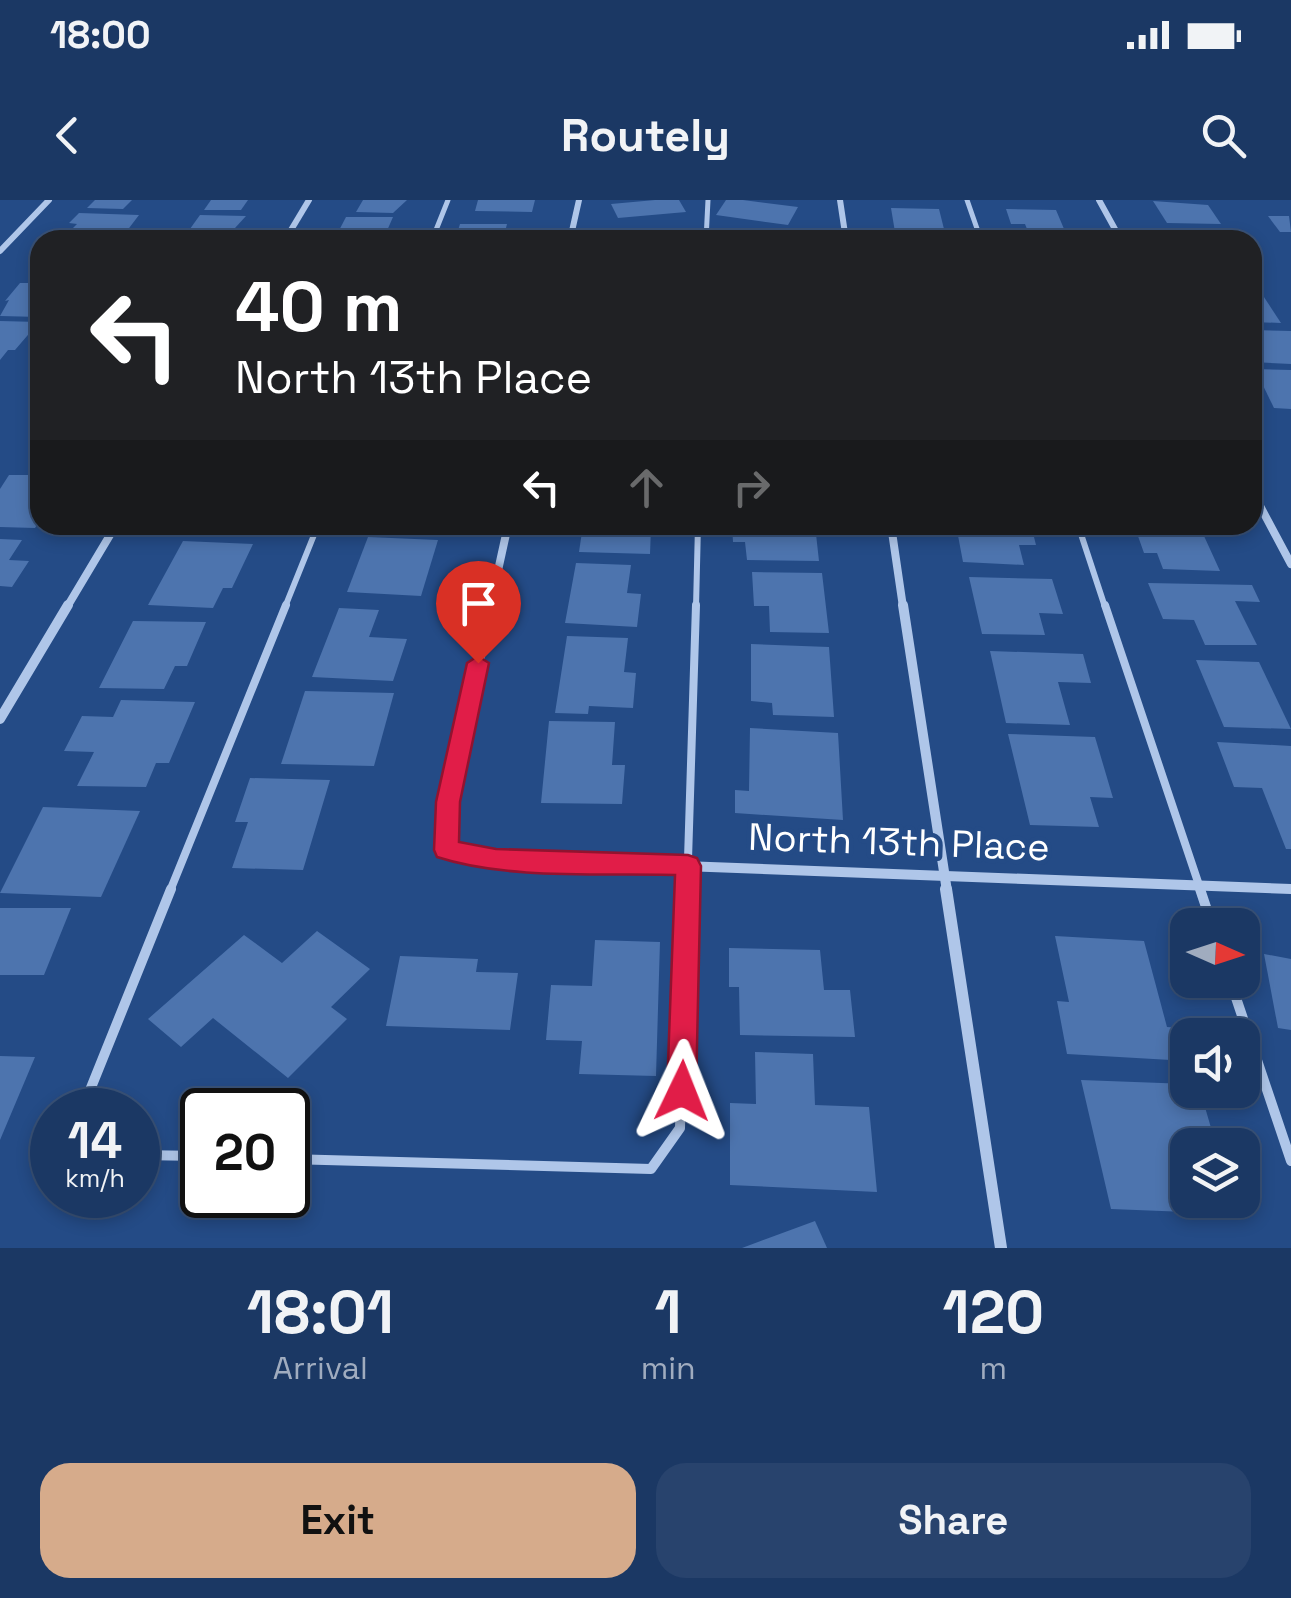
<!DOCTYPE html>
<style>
:root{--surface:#1b3864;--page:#28436d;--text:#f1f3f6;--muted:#a0acbf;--line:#395278;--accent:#d6ab8b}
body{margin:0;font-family:"Space Grotesk",sans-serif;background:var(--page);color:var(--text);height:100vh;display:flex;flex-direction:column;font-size:38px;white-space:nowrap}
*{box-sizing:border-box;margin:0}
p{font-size:32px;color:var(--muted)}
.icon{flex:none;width:55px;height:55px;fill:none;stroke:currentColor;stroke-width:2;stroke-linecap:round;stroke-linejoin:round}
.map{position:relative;height:1048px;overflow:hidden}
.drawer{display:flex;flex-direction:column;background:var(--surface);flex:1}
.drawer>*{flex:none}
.banner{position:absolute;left:30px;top:30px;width:1232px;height:305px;border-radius:30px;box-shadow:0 5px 15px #0003,0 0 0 2px var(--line);background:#202124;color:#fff;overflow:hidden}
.needle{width:65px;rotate:93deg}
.tools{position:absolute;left:1170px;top:708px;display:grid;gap:20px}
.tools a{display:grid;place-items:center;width:90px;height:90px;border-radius:20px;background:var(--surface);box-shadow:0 5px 15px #0003,0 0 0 2px var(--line);font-size:50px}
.speed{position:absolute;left:30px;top:888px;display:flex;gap:20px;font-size:50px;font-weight:700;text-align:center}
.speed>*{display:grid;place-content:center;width:130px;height:130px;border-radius:50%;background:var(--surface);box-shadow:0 5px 15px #0003,0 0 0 2px var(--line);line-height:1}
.speed small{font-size:25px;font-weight:400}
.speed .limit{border:5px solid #111;border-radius:15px;background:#fff;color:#111}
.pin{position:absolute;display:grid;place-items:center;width:85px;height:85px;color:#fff;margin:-102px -42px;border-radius:50% 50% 50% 0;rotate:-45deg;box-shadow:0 0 10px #0007}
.pin .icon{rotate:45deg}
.me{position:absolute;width:110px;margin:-55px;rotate:2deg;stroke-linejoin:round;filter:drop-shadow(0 0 8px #0008)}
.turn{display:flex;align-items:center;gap:35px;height:210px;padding:0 40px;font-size:45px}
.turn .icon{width:130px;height:130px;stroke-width:2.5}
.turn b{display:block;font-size:70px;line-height:85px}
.lanes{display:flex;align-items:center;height:95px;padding:0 40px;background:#0003;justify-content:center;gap:50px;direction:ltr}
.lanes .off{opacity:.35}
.eta{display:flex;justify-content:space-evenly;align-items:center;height:170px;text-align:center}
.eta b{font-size:60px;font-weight:600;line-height:70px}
.cta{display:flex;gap:20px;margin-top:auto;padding:20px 40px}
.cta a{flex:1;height:115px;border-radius:30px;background:var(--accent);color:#111;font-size:40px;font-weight:600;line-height:115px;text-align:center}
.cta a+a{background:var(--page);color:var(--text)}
.status{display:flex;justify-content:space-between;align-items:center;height:70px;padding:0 50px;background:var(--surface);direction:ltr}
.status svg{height:28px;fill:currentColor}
header{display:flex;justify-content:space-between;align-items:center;height:130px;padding:0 40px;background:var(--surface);font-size:45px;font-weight:600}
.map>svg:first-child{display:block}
.building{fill:#4d74ae}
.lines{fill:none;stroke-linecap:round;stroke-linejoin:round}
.lane-far3{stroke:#afc6e9;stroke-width:5}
.lane-far2{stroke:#afc6e9;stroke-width:6}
.lane-far1{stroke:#afc6e9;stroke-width:8}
.lane{stroke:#afc6e9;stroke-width:10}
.street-far3{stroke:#afc6e9;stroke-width:6}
.street-far2{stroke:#afc6e9;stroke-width:8}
.street-far1{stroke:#afc6e9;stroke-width:10}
.street{stroke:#afc6e9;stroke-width:12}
.route{fill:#e11d48;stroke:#92132f;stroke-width:2.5}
.labels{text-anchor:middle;stroke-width:9;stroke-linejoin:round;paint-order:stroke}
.street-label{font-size:38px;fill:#fff;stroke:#244b86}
</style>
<div class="status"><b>18:00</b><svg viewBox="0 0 49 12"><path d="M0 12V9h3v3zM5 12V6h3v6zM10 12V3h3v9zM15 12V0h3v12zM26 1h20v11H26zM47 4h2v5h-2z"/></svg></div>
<header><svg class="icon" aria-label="back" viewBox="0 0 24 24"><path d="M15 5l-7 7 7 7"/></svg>Routely<svg class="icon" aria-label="search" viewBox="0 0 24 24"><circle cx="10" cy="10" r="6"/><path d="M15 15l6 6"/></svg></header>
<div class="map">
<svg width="1291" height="1048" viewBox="0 0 1291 1048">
<rect width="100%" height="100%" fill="#244b86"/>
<g class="building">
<polygon points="95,0 132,0 123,9 87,8"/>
<polygon points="211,0 248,0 241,10 204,10"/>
<polygon points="363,0 407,0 393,13 356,12"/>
<polygon points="478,0 535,0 532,12 475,11"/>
<polygon points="655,0 679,0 686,12 618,18 611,4"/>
<polygon points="726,0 743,0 798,7 788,25 716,15"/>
<polygon points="1153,1 1208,5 1221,24 1167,23"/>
<polygon points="891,8 939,9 945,33 895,32"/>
<polygon points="1006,9 1056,10 1067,36 1029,34 1025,24 1011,24"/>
<polygon points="79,13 139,15 120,40 61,40 77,24 69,23"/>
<polygon points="200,15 246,16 224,40 182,40"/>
<polygon points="1268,16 1289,16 1291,32 1280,32"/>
<polygon points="346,17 393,17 383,40 334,40"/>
<polygon points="460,24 507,24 503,40 455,40"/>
<polygon points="1171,31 1228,32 1234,40 1176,40"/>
<polygon points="616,34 673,35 672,40 615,40"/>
<polygon points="20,83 40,83 40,117 0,116 9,100 5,101"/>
<polygon points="1252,94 1262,94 1281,123 1252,122"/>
<polygon points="0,121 39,122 15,150 8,150 0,160"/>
<polygon points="1252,130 1291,131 1291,164 1253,162"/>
<polygon points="1255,169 1291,170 1291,209 1274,208"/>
<polygon points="9,275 40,275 40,320 35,328 0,327 0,289"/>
<polygon points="193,325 258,325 254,334 189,333"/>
<polygon points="583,325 651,328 650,354 579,352"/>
<polygon points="732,325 815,325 819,361 747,360 745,342 733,342"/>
<polygon points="956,325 1031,325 1036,345 1019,345 1024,365 963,362"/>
<polygon points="1134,325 1199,325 1220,371 1163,369 1157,353 1144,353"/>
<polygon points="368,337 438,340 421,396 347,392"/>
<polygon points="0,339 22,340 9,360 29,361 12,387 0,386"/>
<polygon points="183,341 253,344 232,388 223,388 213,408 148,405"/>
<polygon points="576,363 631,365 627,393 641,394 637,427 565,423"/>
<polygon points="752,372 822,373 829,433 770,432 769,406 754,406"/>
<polygon points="969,377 1052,379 1063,414 1039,413 1045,435 982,434"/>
<polygon points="1148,383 1252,385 1260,402 1235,401 1257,445 1205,445 1194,420 1163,419"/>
<polygon points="339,408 379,410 369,437 407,439 393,481 312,477"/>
<polygon points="133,421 206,422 187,466 175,466 164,489 99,488"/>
<polygon points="567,436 628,438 624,472 636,473 633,508 589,506 588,514 555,513"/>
<polygon points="751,444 829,447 834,517 773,515 772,503 751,501"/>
<polygon points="990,451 1083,454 1091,483 1058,482 1070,525 1006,523"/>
<polygon points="1196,460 1259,462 1291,529 1224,527"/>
<polygon points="305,491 394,493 374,566 281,564"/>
<polygon points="121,500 195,502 169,563 156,563 146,587 77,586 94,552 64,551 82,516 113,517"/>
<polygon points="549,521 615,522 612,565 625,565 622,604 541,603"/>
<polygon points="750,528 838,533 843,620 735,613 735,590 749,591"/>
<polygon points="1008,534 1095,537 1113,598 1090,597 1099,627 1030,625"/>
<polygon points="1217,542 1291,546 1291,649 1286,649 1262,588 1234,587"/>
<polygon points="250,578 330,580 303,670 232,668 248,622 235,622"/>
<polygon points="43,607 140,611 101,697 0,693"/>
<polygon points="0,708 71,708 44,775 0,775"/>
<polygon points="317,731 370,769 331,807 347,819 288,878 213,818 181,847 148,819 244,735 282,763"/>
<polygon points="1055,736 1144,741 1167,827 1181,828 1188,861 1067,854 1057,801 1069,802"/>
<polygon points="595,740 660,742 656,876 579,874 582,841 546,840 551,785 592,786"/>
<polygon points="729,748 820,750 824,790 850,790 855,837 740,835 739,787 729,787"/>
<polygon points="1264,754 1291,759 1291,830 1278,828"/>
<polygon points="400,756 478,759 476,772 518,773 510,830 386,826"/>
<polygon points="755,852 813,854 815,905 869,907 877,992 730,985 730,903 756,904"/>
<polygon points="0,856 35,857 0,940"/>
<polygon points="1081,880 1188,884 1188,890 1200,890 1216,945 1188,945 1188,1000 1233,1000 1237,1014 1111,1009"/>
<polygon points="815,1021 827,1048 742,1048"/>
</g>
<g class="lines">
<g class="lane-far3">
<polyline points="967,0 981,40"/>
<polyline points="432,40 448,0"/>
<polyline points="706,40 708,0"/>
</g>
<g class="lane-far2">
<polyline points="1078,325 1105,407"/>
<polyline points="285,407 318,325"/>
<polyline points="696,407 698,325"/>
</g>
<g class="lane-far1">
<polyline points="1105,405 1201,691"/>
<polyline points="170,691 286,405"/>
<polyline points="687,691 696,405"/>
</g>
<g class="lane">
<polyline points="1200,689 1212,725"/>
<polyline points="1230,780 1291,961"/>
<polyline points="82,910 171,689"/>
<polyline points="138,955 202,956"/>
<polyline points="288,959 651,969 680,928 687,689"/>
</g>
<g class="street-far3">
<polyline points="840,0 846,40"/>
<polyline points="1099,0 1121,40"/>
<polyline points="285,40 309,0"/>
<polyline points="570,40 579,0"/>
<polyline points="0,51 49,0"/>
</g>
<g class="street-far2">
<polyline points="1252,291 1291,364"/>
<polyline points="891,325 903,407"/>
<polyline points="67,407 116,325"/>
<polyline points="490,407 508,325"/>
</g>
<g class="street-far1">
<polyline points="491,405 448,601 446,650 496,659 1291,689"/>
<polyline points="903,405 947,691"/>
<polyline points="0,519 68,405"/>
</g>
<polyline class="street" points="946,689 1001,1048"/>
</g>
<path class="route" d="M478 456 489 463 460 602 459 642 496 649 688 655 697 658 701 666 696 891 692 901 682 905 671 901 667 891 675 675C601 673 508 680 437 657L434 650 436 602 467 463Z"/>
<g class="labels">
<g class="street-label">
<text transform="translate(899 642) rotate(2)" y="13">North 13th Place</text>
</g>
</g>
</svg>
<div class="tools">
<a><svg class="needle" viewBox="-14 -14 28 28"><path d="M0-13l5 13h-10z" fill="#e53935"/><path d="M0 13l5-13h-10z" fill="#a0acbf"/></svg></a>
<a><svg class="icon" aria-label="sound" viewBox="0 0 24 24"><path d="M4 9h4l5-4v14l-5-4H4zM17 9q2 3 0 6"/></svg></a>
<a><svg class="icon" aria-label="layers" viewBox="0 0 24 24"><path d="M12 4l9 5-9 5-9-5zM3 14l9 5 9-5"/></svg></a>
</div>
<div class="speed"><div>14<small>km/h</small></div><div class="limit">20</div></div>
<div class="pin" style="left:478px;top:463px;background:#d93025"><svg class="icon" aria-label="arrive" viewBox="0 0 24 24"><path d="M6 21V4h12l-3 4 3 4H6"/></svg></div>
<svg class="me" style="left:682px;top:891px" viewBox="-20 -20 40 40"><path d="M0-17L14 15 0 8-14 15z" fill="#e11d48" stroke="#fff" stroke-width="4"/></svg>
<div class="banner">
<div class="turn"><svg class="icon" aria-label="left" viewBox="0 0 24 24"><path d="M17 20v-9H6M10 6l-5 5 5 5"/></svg><div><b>40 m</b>North 13th Place</div></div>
<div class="lanes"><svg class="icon" aria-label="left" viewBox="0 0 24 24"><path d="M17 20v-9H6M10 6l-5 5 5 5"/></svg><svg class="icon off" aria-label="ahead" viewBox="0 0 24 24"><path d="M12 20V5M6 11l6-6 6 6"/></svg><svg class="icon off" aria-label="right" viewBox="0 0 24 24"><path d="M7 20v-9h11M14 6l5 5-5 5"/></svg></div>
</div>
</div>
<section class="drawer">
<div class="eta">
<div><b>18:01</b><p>Arrival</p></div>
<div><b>1</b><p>min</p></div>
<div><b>120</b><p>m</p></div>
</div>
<div class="cta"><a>Exit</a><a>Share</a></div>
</section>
